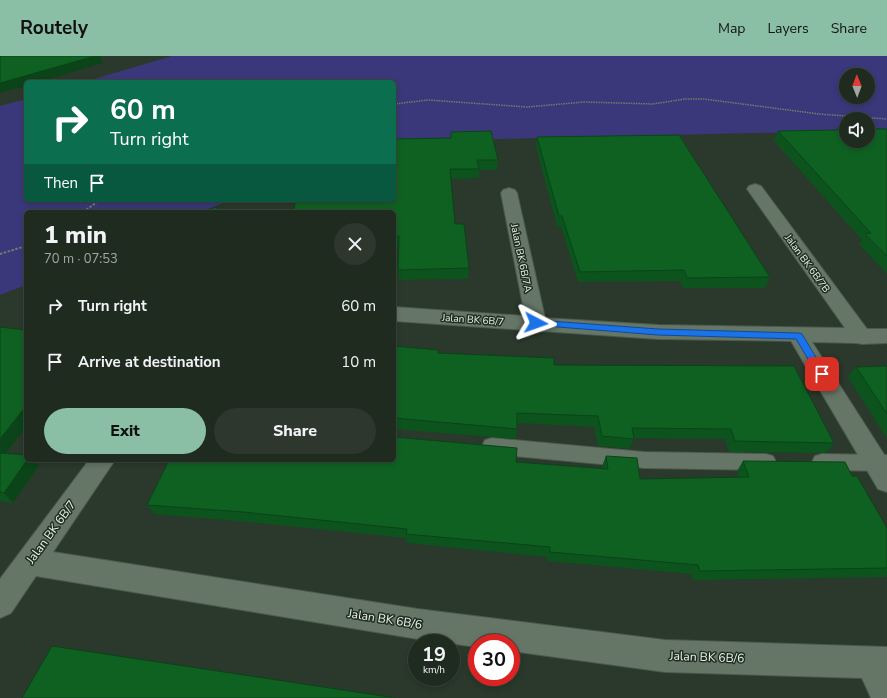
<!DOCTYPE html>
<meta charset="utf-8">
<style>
:root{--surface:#202b20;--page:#2d372d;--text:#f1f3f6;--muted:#a2a7a5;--line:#3d473e;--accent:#8abfa5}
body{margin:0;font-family:"Nunito Sans",sans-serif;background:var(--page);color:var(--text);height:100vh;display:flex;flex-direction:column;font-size:15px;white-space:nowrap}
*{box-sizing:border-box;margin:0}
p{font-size:13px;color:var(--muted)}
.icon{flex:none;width:22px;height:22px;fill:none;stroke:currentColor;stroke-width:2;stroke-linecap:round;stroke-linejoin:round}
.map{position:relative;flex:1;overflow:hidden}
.panel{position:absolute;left:24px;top:154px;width:372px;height:252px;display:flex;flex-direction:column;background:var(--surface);border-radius:6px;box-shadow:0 2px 6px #0003,0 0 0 1px var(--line)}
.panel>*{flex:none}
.hud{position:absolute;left:24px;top:24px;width:372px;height:122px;border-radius:6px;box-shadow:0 2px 6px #0003,0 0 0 1px var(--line);background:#0b6e4f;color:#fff;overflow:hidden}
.needle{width:26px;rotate:359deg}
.controls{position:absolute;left:839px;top:12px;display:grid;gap:8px}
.controls a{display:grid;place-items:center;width:36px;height:36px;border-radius:50%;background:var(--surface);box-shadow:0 2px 6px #0003,0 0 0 1px var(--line);font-size:20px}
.speed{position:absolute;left:408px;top:578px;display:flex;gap:8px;font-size:20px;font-weight:700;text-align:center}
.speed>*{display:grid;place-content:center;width:52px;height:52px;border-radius:50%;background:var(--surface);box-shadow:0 2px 6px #0003,0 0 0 1px var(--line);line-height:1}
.speed small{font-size:10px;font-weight:400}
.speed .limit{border:6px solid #d22;background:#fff;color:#111}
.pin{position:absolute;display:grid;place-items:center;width:34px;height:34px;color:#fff;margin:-17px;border-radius:8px;box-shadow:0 2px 6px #0006}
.me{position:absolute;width:44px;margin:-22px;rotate:94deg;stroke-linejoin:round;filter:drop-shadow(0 0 3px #0008)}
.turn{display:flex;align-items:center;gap:14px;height:84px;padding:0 20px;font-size:18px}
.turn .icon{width:52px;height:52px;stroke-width:2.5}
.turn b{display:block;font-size:28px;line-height:34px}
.then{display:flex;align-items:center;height:38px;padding:0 20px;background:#0003;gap:8px;font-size:15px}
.round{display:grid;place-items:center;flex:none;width:42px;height:42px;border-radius:21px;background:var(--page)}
.head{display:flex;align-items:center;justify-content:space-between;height:68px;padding:0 20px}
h1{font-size:24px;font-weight:800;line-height:30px}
.action{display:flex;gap:8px;margin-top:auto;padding:8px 20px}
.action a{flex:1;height:46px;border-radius:24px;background:var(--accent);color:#111;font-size:16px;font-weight:800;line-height:46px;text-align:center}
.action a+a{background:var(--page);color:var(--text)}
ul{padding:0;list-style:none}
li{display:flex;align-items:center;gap:12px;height:56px;padding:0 20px}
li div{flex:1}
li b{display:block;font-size:15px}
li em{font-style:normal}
header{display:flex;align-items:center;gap:24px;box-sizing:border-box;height:56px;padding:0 20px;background:var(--accent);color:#111}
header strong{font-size:19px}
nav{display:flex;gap:22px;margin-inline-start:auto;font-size:14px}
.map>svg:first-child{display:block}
.green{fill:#3a387a;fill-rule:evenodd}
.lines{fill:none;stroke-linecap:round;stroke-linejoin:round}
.service-casing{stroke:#4b584c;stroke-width:2}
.minor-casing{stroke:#4b584c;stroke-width:2}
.path-far1{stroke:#6f7c70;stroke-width:1.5;stroke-dasharray:1.5 1;stroke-linecap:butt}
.path{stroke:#6f7c70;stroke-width:2;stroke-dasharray:2.5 1.5;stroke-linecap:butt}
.service{fill:#657566;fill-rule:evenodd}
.minor{fill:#657566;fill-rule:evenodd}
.wall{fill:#0d531d}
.shaded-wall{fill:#0a4418}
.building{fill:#0f6122;stroke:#0a4418}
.route{fill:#1a73e8;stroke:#114b97}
.labels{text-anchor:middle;stroke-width:3;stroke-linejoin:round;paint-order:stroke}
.street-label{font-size:10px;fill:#edf6ed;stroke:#202e21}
.near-street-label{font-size:12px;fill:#edf6ed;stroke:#202e21}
</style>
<header>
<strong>Routely</strong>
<nav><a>Map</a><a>Layers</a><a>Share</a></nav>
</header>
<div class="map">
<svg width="887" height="642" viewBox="0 0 887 642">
<rect width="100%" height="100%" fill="#2a392b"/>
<g class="green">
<path d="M172 0H887V74L868 75V63H846V75L406 85 394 88V26H84ZM846 19H868V41H846Z"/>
<polygon points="26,43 26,144 230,144 201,156 26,156 26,229 0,239 0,50"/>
</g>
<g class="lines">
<g class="service-casing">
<g id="service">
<polygon points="492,382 644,396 766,398 773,400 776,406 773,412 766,414 644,412 492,398 485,396 482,390 485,384"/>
<polygon points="822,398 887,399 887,415 822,414 815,412 812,406 815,400"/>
</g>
</g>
<g class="minor-casing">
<g id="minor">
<polygon points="755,128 761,130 867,273 887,273 887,287 862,288 856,287 812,286 887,403 887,436 878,433 791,285 658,283 394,265 394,251 525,260 501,137 503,134 509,132 515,134 517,137 545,262 658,269 845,272 747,133 749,130"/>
<polygon points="89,404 115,404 53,496 418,553 665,584 887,591 887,642 871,642 862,622 665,616 511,595 511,587 477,587 477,591 418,583 36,520 11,557 0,562 0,523"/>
</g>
</g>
<polyline class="path-far1" points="394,48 428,44 527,51 584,46 653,48 685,43 704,43 819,58 887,63"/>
<g class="path">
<polyline points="83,156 100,144"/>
<polyline points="0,198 26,190"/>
</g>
<use href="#service" class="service"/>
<use href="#minor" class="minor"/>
</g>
<g class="wall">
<polygon points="837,72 887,73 887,218 859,188 862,184 774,85 778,75 837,74"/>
<polygon points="451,76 498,104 497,114 479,114 479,122 451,123 455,168 469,212 468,223 399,224 398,214 399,190 394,191 394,144 451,82"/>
<polygon points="537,81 770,221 765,232 683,232 680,225 578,226 561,171 557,171 536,90"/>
<polygon points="0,271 26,274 26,371 6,397 26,404 34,404 39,410 13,447 0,445"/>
<polygon points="394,290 438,297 554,309 834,387 826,397 729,396 725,383 634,382 630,393 598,390 594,371 517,367 516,383 394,373"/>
<polygon points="887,310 887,381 886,381 848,321 856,311"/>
<polygon points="606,400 640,423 739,421 737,415 743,405 852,420 887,472 887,521 693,524 691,518 548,505 547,501 407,487 406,482 248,466 154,458 147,449 516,406 603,413 602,410"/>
</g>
<g class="shaded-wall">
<polygon points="95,0 100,0 103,7 38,26 26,26 26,30 0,37 0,27"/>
<polygon points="26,350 26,371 0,405 0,383"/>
<polygon points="27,404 34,404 39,410 13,447 4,437"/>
</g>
<g class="building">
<polygon points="0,0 95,0 0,27"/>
<polygon points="837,72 846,72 846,85 868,85 868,73 887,73 887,200 865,178 871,177 778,75 839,74"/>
<polygon points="491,75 498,104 477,104 479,113 450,113 455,168 464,168 469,212 398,214 399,180 394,180 394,156 293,156 296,144 394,144 394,83 451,82 451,76"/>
<polygon points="679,79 770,221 687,222 684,214 580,216 562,160 559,160 537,81"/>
<polygon points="216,151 221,156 201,156"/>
<polygon points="0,271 26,274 26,350 0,383"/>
<polygon points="394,290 438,294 438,297 554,302 554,309 794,310 834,387 735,385 731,373 632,372 634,383 602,380 598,360 517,357 517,373 394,362"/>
<polygon points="887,310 887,358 856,311"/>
<polygon points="394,381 517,392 516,406 608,413 606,400 637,402 640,423 749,421 743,405 845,406 852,420 857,420 887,472 887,512 700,515 698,509 550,496 550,491 406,478 407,473 243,456 147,449 169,404 394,404"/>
<polygon points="0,397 26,399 26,404 27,404 4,437 0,436"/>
<polygon points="52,590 396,642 22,642"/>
</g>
<polygon class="route" points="536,264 658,273 798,277 802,278 826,318 822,321 818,320 796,283 658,279 533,269 532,267 533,265"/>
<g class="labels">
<g class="street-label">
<text transform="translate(522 202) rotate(78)" y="4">Jalan BK 6B/7A</text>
<text transform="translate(808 207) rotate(54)" y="4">Jalan BK 6B/7B</text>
<text transform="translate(473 263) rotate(4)" y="4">Jalan BK 6B/7</text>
</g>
<g class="near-street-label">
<text transform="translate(51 476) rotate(-54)" y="4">Jalan BK 6B/7</text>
<text transform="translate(385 563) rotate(9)" y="4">Jalan BK 6B/6</text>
<text transform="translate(707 601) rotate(2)" y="4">Jalan BK 6B/6</text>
</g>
</g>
</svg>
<div class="controls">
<a><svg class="needle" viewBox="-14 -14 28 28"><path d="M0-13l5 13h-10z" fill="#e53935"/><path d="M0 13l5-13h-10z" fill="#a2a7a5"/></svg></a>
<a><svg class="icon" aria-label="sound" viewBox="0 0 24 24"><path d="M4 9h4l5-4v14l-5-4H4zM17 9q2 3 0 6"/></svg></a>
</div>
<div class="speed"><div>19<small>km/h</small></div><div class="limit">30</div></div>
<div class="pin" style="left:822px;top:318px;background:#d93025"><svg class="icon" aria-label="arrive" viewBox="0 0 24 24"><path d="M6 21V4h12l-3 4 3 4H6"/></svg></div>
<svg class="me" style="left:536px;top:267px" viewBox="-20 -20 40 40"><path d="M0-17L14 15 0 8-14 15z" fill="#1a73e8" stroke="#fff" stroke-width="4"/></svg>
<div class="hud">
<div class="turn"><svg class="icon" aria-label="right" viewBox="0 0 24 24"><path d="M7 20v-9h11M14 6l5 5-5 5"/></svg><div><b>60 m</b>Turn right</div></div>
<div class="then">Then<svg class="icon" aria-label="arrive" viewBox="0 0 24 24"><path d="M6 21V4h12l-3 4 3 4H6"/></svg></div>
</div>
<section class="panel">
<div class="head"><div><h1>1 min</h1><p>70 m · 07:53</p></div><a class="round"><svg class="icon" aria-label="close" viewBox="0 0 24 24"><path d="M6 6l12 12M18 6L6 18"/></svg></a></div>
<ul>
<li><svg class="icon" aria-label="right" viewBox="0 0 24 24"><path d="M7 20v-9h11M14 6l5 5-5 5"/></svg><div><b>Turn right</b></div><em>60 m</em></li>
<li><svg class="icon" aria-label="arrive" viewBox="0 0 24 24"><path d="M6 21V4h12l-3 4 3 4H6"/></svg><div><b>Arrive at destination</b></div><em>10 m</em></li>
</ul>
<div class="action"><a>Exit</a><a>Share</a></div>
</section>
</div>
